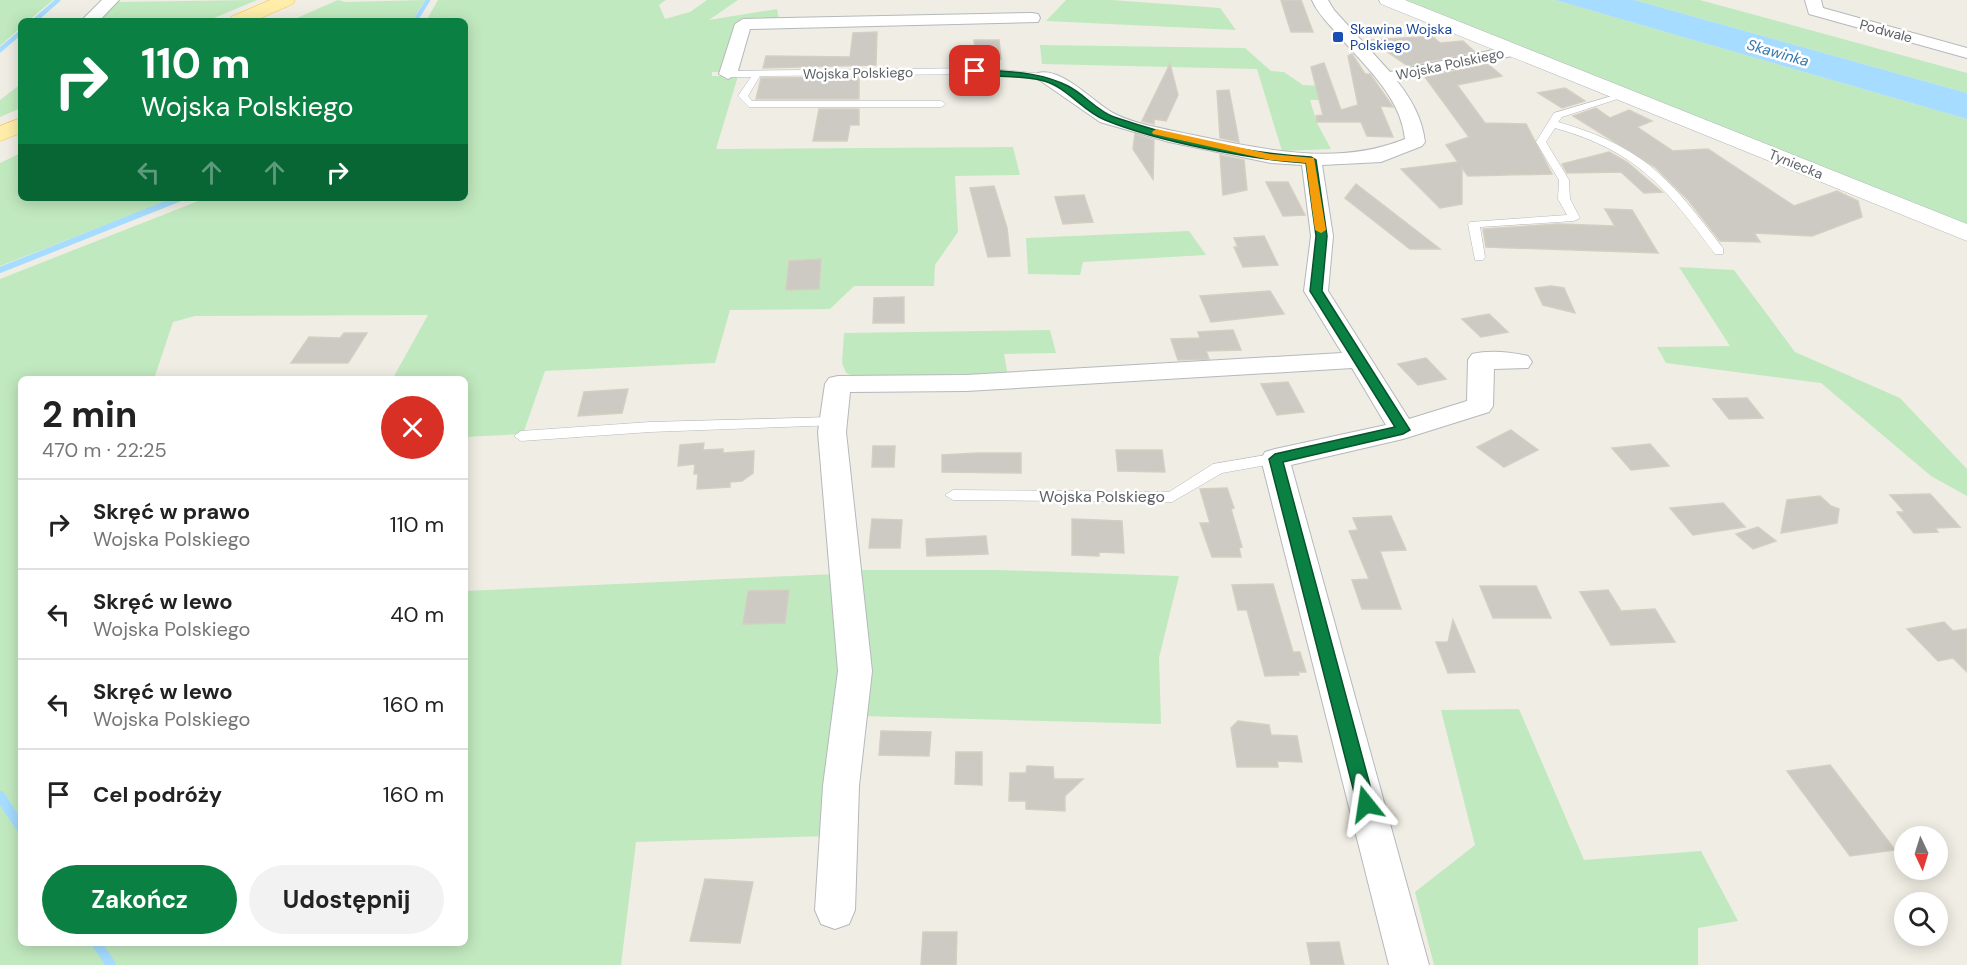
<!DOCTYPE html>
<html lang="pl">
<meta charset="utf-8">
<style>
:root{--surface:#fff;--page:#f2f2f2;--text:#222;--muted:#767676;--line:#e0e0e0;--accent:#0b8043}
body{margin:0;font-family:"DM Sans",sans-serif;background:var(--page);color:var(--text);height:100vh;display:flex;flex-direction:column;font-size:22px;white-space:nowrap}
*{box-sizing:border-box;margin:0}
p{font-size:20px;color:var(--muted)}
.icon{flex:none;width:33px;height:33px;fill:none;stroke:currentColor;stroke-width:2;stroke-linecap:round;stroke-linejoin:round}
.map{position:relative;flex:1;overflow:hidden}
.sheet{position:absolute;left:18px;top:376px;width:450px;height:570px;display:flex;flex-direction:column;background:var(--surface);border-radius:9px;box-shadow:0 3px 15px #0003}
.sheet>*{flex:none}
.top-card{position:absolute;left:18px;top:18px;width:450px;height:183px;border-radius:9px;box-shadow:0 3px 15px #0003;background:#0b8043;color:#fff;overflow:hidden}
.needle{width:39px;rotate:176deg}
.fabs{position:absolute;left:1894px;top:826px;display:grid;gap:12px}
.fabs a{display:grid;place-items:center;width:54px;height:54px;border-radius:50%;background:var(--surface);box-shadow:0 3px 15px #0003;font-size:30px}
.pin{position:absolute;display:grid;place-items:center;width:51px;height:51px;color:#fff;margin:-26px;border-radius:12px;box-shadow:0 3px 9px #0006}
.me{position:absolute;width:66px;margin:-33px;rotate:345deg;stroke-linejoin:round;filter:drop-shadow(0 0 4px #0008)}
.turn{display:flex;align-items:center;gap:21px;height:126px;padding:0 24px;font-size:27px}
.turn .icon{width:78px;height:78px;stroke-width:2.5}
.turn b{display:block;font-size:42px;line-height:51px}
.lanes{display:flex;align-items:center;height:57px;padding:0 24px;background:#0003;justify-content:center;gap:30px;direction:ltr}
.lanes .off{opacity:.35}
.round{display:grid;place-items:center;flex:none;width:63px;height:63px;border-radius:32px;background:var(--page)}
.overview{display:flex;align-items:center;justify-content:space-between;height:102px;padding:0 24px}
h1{font-size:36px;font-weight:700;line-height:45px}
.cta{display:flex;gap:12px;margin-top:auto;padding:12px 24px}
.cta a{flex:1;height:69px;border-radius:36px;background:var(--accent);color:#fff;font-size:24px;font-weight:700;line-height:69px;text-align:center}
.cta a+a{background:var(--page);color:var(--text)}
ul{padding:0;list-style:none}
li{display:flex;align-items:center;gap:18px;height:90px;padding:0 24px;border-top:2px solid var(--line)}
li div{flex:1}
li b{display:block;font-size:22px}
li em{font-style:normal}
.map>svg:first-child{display:block}
.green{fill:#c1e9bf}
.water{fill:#a5dcff}
.lines{fill:none;stroke-linecap:round;stroke-linejoin:round}
.stream-far2{stroke:#a5dcff;stroke-width:4.5}
.stream-far1{stroke:#a5dcff;stroke-width:6}
.stream{stroke:#a5dcff;stroke-width:10}
.building{fill:#cdc9c3;stroke:#d5cec2;stroke-width:1.5}
.service-casing{stroke:#b5b8bc;stroke-width:1}
.minor-casing{stroke:#b5b8bc;stroke-width:2}
.tertiary-casing{stroke:#b5b8bc;stroke-width:1}
.primary-casing{stroke:#fcc350;stroke-width:1}
.service{fill:#fff;fill-rule:evenodd}
.minor{fill:#fff;fill-rule:evenodd}
.tertiary{fill:#fff;fill-rule:evenodd}
.primary{fill:#ffedaa;fill-rule:evenodd}
.route{fill:#0b8043;stroke:#07532c;stroke-width:1.5}
.slow{fill:#f59e0b}
.transit-dot{fill:#1a4fb4;stroke:#fff;stroke-width:2}
.labels{text-anchor:middle;stroke-width:5;stroke-linejoin:round;paint-order:stroke}
.far-transit-label{font-size:14px;fill:#164399;stroke:#fff;text-anchor:start}
.far-street-label{font-size:14px;fill:#5c6166;stroke:#fff}
.far-water-label{font-size:15px;font-style:italic;fill:#3679b1;stroke:#fff}
.street-label{font-size:16px;fill:#5c6166;stroke:#fff}
</style>
<div class="map">
<svg width="1967" height="965" viewBox="0 0 1967 965">
<rect width="100%" height="100%" fill="#f0ede4"/>
<g class="green">
<polygon points="0,0 53,0 28,21 21,21 21,27 0,46"/>
<polygon points="257,0 207,21 95,21 114,2"/>
<polygon points="338,0 345,2 425,0 412,21 290,21"/>
<polygon points="438,0 666,0 659,5 665,19 690,12 707,0 738,0 709,20 777,9 780,25 749,26 739,72 712,72 712,76 738,76 716,149 1013,147 1020,175 955,176 958,232 935,265 934,286 854,286 830,309 730,310 715,363 545,371 523,434 465,437 465,380 393,378 428,315 195,316 173,322 154,379 21,380 21,944 465,944 465,591 835,574 845,667 829,836 636,842 621,965 0,965 0,279 206,198 465,198 465,21 426,21"/>
<polygon points="1066,0 1112,0 1220,8 1236,30 1046,21"/>
<polygon points="1395,0 1555,0 1967,119 1967,230"/>
<polygon points="1634,0 1700,0 1967,73 1967,93"/>
<polygon points="1040,45 1245,48 1271,71 1284,72 1303,85 1322,86 1331,100 1310,100 1317,123 1331,149 1282,151 1257,69 1042,64"/>
<polygon points="21,84 21,108 0,117 0,100"/>
<polygon points="21,153 21,198 175,198 0,266 0,163"/>
<polygon points="1189,231 1206,255 1083,262 1080,275 1028,274 1026,238"/>
<polygon points="1679,267 1734,270 1795,352 1900,398 1967,469 1967,496 1931,476 1821,383 1666,363 1657,347 1730,346"/>
<polygon points="1050,330 1056,353 1004,354 1008,376 859,379 846,373 842,363 844,333"/>
<polygon points="854,570 999,570 1179,576 1159,658 1161,724 860,716"/>
<polygon points="1519,709 1584,860 1701,851 1738,921 1698,928 1698,965 1434,965 1415,892 1475,845 1441,710"/>
</g>
<polygon class="water" points="1555,0 1634,0 1967,93 1967,119"/>
<g class="lines">
<g class="stream-far2">
<polyline points="34,21 58,0"/>
<polyline points="415,21 428,0"/>
<polyline points="0,50 21,32"/>
</g>
<polyline class="stream-far1" points="0,270 181,198"/>
<g class="stream">
<polyline points="0,796 21,828"/>
<polyline points="97,944 111,965"/>
</g>
</g>
<g class="building">
<polygon points="1281,0 1301,0 1313,32 1291,32"/>
<polygon points="877,32 876,65 763,68 766,56 850,57 853,33"/>
<polygon points="1432,36 1440,43 1463,41 1475,52 1408,66 1370,40"/>
<polygon points="974,40 999,40 1001,59 977,60"/>
<polygon points="1352,54 1365,74 1370,74 1393,107 1380,106 1393,137 1367,136 1361,122 1317,122 1316,116 1323,115 1311,67 1324,63 1341,110 1358,105 1348,56"/>
<polygon points="1170,64 1178,95 1166,121 1154,119 1154,124 1142,121"/>
<polygon points="1488,64 1502,76 1457,85 1485,123 1526,124 1552,174 1468,176 1462,168 1462,204 1440,208 1401,169 1458,162 1446,145 1469,137 1425,77"/>
<polygon points="859,77 859,99 756,99 761,78"/>
<polygon points="1565,88 1585,101 1562,108 1538,93"/>
<polygon points="1229,90 1239,142 1220,138 1217,91"/>
<polygon points="1596,108 1610,118 1629,110 1652,121 1637,127 1673,151 1708,149 1794,206 1837,191 1858,201 1862,217 1812,236 1754,233 1760,242 1720,241 1689,201 1655,167 1573,116"/>
<polygon points="819,109 859,109 859,125 850,125 847,141 813,141"/>
<polygon points="1135,134 1154,140 1153,179 1133,149"/>
<polygon points="1609,152 1627,162 1662,192 1644,193 1621,172 1567,173 1562,164"/>
<polygon points="1220,155 1244,160 1247,190 1223,195"/>
<polygon points="1266,182 1288,182 1305,215 1283,216"/>
<polygon points="1356,184 1440,249 1410,249 1345,198"/>
<polygon points="994,186 1007,228 1010,256 988,257 970,188"/>
<polygon points="1084,195 1093,222 1063,224 1055,197"/>
<polygon points="1605,209 1632,210 1658,253 1486,247 1483,229 1558,224 1615,226"/>
<polygon points="1264,236 1278,265 1243,267 1234,247 1238,247 1234,238"/>
<polygon points="821,259 819,289 786,290 789,261"/>
<polygon points="1551,286 1564,288 1575,313 1543,305 1535,288"/>
<polygon points="1270,291 1284,314 1211,322 1200,296"/>
<polygon points="904,297 904,323 873,323 874,298"/>
<polygon points="1489,314 1508,332 1481,337 1462,319"/>
<polygon points="1233,330 1241,350 1206,351 1209,359 1178,360 1171,339 1200,338 1198,332"/>
<polygon points="344,333 367,333 348,363 291,363 309,337 340,338"/>
<polygon points="1426,358 1446,379 1418,385 1398,364"/>
<polygon points="1288,382 1304,412 1277,415 1261,384"/>
<polygon points="628,389 622,413 578,416 584,392"/>
<polygon points="1747,398 1763,418 1729,419 1713,399"/>
<polygon points="1511,430 1538,450 1504,467 1477,447"/>
<polygon points="704,443 703,450 723,449 723,453 754,451 753,473 742,481 730,482 730,487 697,489 698,474 694,474 695,464 678,466 680,445"/>
<polygon points="1650,444 1669,466 1631,470 1612,448"/>
<polygon points="873,446 895,446 894,467 872,467"/>
<polygon points="1116,450 1162,450 1165,472 1118,471"/>
<polygon points="978,453 1021,453 1021,473 942,472 942,455"/>
<polygon points="1227,488 1234,508 1231,509 1242,547 1239,548 1241,557 1212,557 1200,523 1210,523 1200,489"/>
<polygon points="1930,494 1941,506 1960,527 1935,528 1938,532 1914,533 1897,512 1905,512 1890,495"/>
<polygon points="1820,496 1831,506 1839,509 1837,523 1781,533 1787,500"/>
<polygon points="1723,503 1745,527 1693,535 1670,508"/>
<polygon points="1391,516 1406,550 1380,551 1401,609 1362,609 1352,580 1369,579 1349,531 1358,530 1353,518"/>
<polygon points="872,519 902,520 900,548 869,548"/>
<polygon points="1072,519 1122,521 1124,553 1099,552 1099,556 1072,555"/>
<polygon points="1758,527 1776,541 1753,549 1736,534"/>
<polygon points="986,536 988,554 927,556 926,539"/>
<polygon points="1273,584 1293,652 1300,652 1306,672 1298,672 1299,675 1265,676 1247,610 1238,610 1232,585"/>
<polygon points="1480,586 1536,586 1551,618 1493,618"/>
<polygon points="789,590 785,623 743,624 748,591"/>
<polygon points="1608,590 1621,611 1655,609 1675,642 1611,645 1580,592"/>
<polygon points="1453,620 1475,672 1448,673 1436,642 1448,642"/>
<polygon points="1944,622 1953,631 1967,629 1967,672 1953,658 1938,661 1907,629"/>
<polygon points="1238,721 1269,725 1271,735 1297,736 1302,762 1277,761 1278,767 1237,767 1231,728"/>
<polygon points="881,731 931,732 929,756 879,755"/>
<polygon points="956,752 982,752 982,785 955,784"/>
<polygon points="1830,765 1895,850 1850,856 1787,771"/>
<polygon points="1027,766 1053,767 1054,779 1083,779 1065,796 1065,811 1026,809 1026,801 1009,801 1010,773 1026,773"/>
<polygon points="705,879 753,882 740,943 690,941"/>
<polygon points="923,932 957,932 956,965 921,965"/>
<polygon points="1339,942 1344,965 1311,965 1307,943"/>
</g>
<g class="lines">
<g class="service-casing">
<g id="service">
<polygon points="984,68 1044,74 1049,77 1044,80 984,74 760,76 748,96 752,101 941,101 946,104 941,107 749,107 738,96 751,77 728,77 723,74 728,71"/>
<path d="M1622 93 1630 95 1562 117 1558 122C1645 147 1670 179 1723 248V254H1715C1666 188 1637 151 1555 128L1546 142 1569 180 1570 199 1580 218 1574 221 1480 227 1485 257 1483 260H1475L1468 224 1470 222 1567 215 1558 199 1559 180 1536 142 1554 113Z"/>
<polygon points="833,417 838,419 840,422 838,425 650,432 521,441 514,436 521,431 650,422"/>
<polygon points="1278,453 1285,458 1283,462 1222,473 1172,502 953,500 945,495 953,490 1169,492 1213,464"/>
</g>
</g>
<g class="minor-casing">
<g id="minor">
<polygon points="102,0 119,0 99,21 81,21"/>
<path d="M1312 0H1328L1334 10 1390 72 1512 46 1521 51 1512 56 1397 81C1412 100 1422 118 1425 142L1422 146 1381 162 1322 165 1333 236 1328 291 1409 419 1467 401 1468 360 1472 354C1489 350 1511 352 1528 356L1532 362 1528 368 1494 369 1493 406 1489 412 1403 439 1291 465 1429 965H1389L1261 459 1265 452 1275 449 1386 425 1352 368 966 391 850 392 846 432 872 671 859 786 855 910 849 924 835 929 821 924 815 910 823 786 838 671 818 432 825 384 829 378 838 376 966 375 1342 353 1304 291 1311 236 1302 165 1271 163 1169 142 1100 122 1035 77 1038 73C1062 67 1093 102 1113 113 1133 124 1170 130 1193 135 1262 149 1337 167 1405 139 1401 95 1361 63 1334 30 1326 21 1317 12 1312 0Z"/>
<polygon points="1805,0 1821,0 1823,8 1967,48 1967,58 1809,14"/>
<polygon points="1032,13 1038,14 1040,18 1038,22 750,29 737,74 728,79 719,74 735,24 743,19"/>
</g>
</g>
<g class="tertiary-casing">
<polygon id="tertiary" points="1379,0 1405,0 1967,224 1967,241 1381,4"/>
</g>
<g class="primary-casing">
<g id="primary">
<polygon points="270,0 295,0 293,4 254,21 228,21 231,17"/>
<polygon points="21,118 21,133 0,141 0,126"/>
</g>
</g>
<use href="#service" class="service"/>
<use href="#minor" class="minor"/>
<use href="#tertiary" class="tertiary"/>
<use href="#primary" class="primary"/>
</g>
<path class="route" d="M975 69C1007 72 1039 71 1068 86 1084 94 1097 111 1114 117 1176 138 1245 153 1311 157L1316 160 1327 236 1322 291 1410 430 1403 434 1283 462 1375 804 1372 810 1366 812 1360 810 1357 804 1269 459 1275 454 1395 427 1310 291 1316 236 1306 163C1249 159 1159 142 1105 120 1082 111 1066 85 1040 80 1018 75 994 78 972 73Z"/>
<polygon class="slow" points="1156,129 1270,154 1314,158 1326,230 1321,233 1315,230 1306,163 1270,160 1153,134 1152,132"/>
<rect class="transit-dot" x="1332" y="31" width="12" height="12" rx="3"/>
<g class="labels">
<g class="far-transit-label">
<text x="1350" y="34">Skawina Wojska<tspan x="1350" dy="16">Polskiego</tspan></text>
</g>
<g class="far-street-label">
<text transform="translate(1886 31) rotate(15)" y="5">Podwale</text>
<text transform="translate(1450 64) rotate(-12)" y="5">Wojska Polskiego</text>
<text transform="translate(858 73) rotate(-1)" y="5">Wojska Polskiego</text>
<text transform="translate(1796 164) rotate(22)" y="5">Tyniecka</text>
</g>
<g class="far-water-label">
<text transform="translate(1778 53) rotate(16)" y="5">Skawinka</text>
</g>
<g class="street-label">
<text x="1102" y="502">Wojska Polskiego</text>
</g>
</g>
</svg>
<div class="fabs">
<a><svg class="needle" viewBox="-14 -14 28 28"><path d="M0-13l5 13h-10z" fill="#e53935"/><path d="M0 13l5-13h-10z" fill="#767676"/></svg></a>
<a><svg class="icon" aria-label="search" viewBox="0 0 24 24"><circle cx="10" cy="10" r="6"/><path d="M15 15l6 6"/></svg></a>
</div>
<div class="pin" style="left:975px;top:71px;background:#d93025"><svg class="icon" aria-label="arrive" viewBox="0 0 24 24"><path d="M6 21V4h12l-3 4 3 4H6"/></svg></div>
<svg class="me" style="left:1366px;top:804px" viewBox="-20 -20 40 40"><path d="M0-17L14 15 0 8-14 15z" fill="#0b8043" stroke="#fff" stroke-width="4"/></svg>
<div class="top-card">
<div class="turn"><svg class="icon" aria-label="right" viewBox="0 0 24 24"><path d="M7 20v-9h11M14 6l5 5-5 5"/></svg><div><b>110 m</b>Wojska Polskiego</div></div>
<div class="lanes"><svg class="icon off" aria-label="left" viewBox="0 0 24 24"><path d="M17 20v-9H6M10 6l-5 5 5 5"/></svg><svg class="icon off" aria-label="ahead" viewBox="0 0 24 24"><path d="M12 20V5M6 11l6-6 6 6"/></svg><svg class="icon off" aria-label="ahead" viewBox="0 0 24 24"><path d="M12 20V5M6 11l6-6 6 6"/></svg><svg class="icon" aria-label="right" viewBox="0 0 24 24"><path d="M7 20v-9h11M14 6l5 5-5 5"/></svg></div>
</div>
<section class="sheet">
<div class="overview"><div><h1>2 min</h1><p>470 m · 22:25</p></div><a class="round" style="background:#d93025;color:#fff"><svg class="icon" aria-label="close" viewBox="0 0 24 24"><path d="M6 6l12 12M18 6L6 18"/></svg></a></div>
<ul>
<li><svg class="icon" aria-label="right" viewBox="0 0 24 24"><path d="M7 20v-9h11M14 6l5 5-5 5"/></svg><div><b>Skręć w prawo</b><p>Wojska Polskiego</p></div><em>110 m</em></li>
<li><svg class="icon" aria-label="left" viewBox="0 0 24 24"><path d="M17 20v-9H6M10 6l-5 5 5 5"/></svg><div><b>Skręć w lewo</b><p>Wojska Polskiego</p></div><em>40 m</em></li>
<li><svg class="icon" aria-label="left" viewBox="0 0 24 24"><path d="M17 20v-9H6M10 6l-5 5 5 5"/></svg><div><b>Skręć w lewo</b><p>Wojska Polskiego</p></div><em>160 m</em></li>
<li><svg class="icon" aria-label="arrive" viewBox="0 0 24 24"><path d="M6 21V4h12l-3 4 3 4H6"/></svg><div><b>Cel podróży</b></div><em>160 m</em></li>
</ul>
<div class="cta"><a>Zakończ</a><a>Udostępnij</a></div>
</section>
</div>
